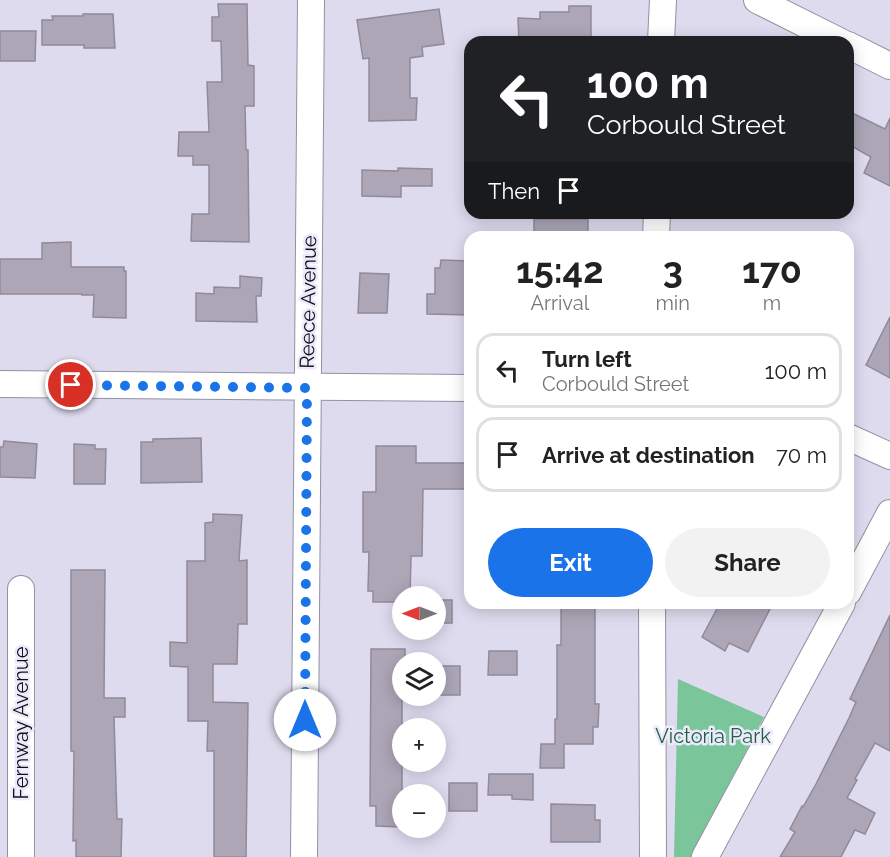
<!DOCTYPE html>
<meta charset="utf-8">
<style>
:root{--surface:#fff;--page:#f2f2f2;--text:#222;--muted:#767676;--line:#e0e0e0;--accent:#1a73e8}
body{margin:0;font-family:Raleway,sans-serif;background:var(--page);color:var(--text);height:100vh;display:flex;flex-direction:column;font-size:22px;white-space:nowrap}
*{box-sizing:border-box;margin:0}
p{font-size:20px;color:var(--muted)}
.icon{flex:none;width:33px;height:33px;fill:none;stroke:currentColor;stroke-width:2;stroke-linecap:round;stroke-linejoin:round}
.map{position:relative;flex:1;overflow:hidden}
.panel{position:absolute;left:464px;top:231px;width:390px;height:378px;display:flex;flex-direction:column;background:var(--surface);border-radius:18px;box-shadow:0 3px 15px #0003}
.panel>*{flex:none}
.guide{position:absolute;left:464px;top:36px;width:390px;height:183px;border-radius:18px;box-shadow:0 3px 15px #0003;background:#202124;color:#fff;overflow:hidden}
.needle{width:39px;rotate:270deg}
.tools{position:absolute;left:392px;top:586px;display:grid;gap:12px}
.tools a{display:grid;place-items:center;width:54px;height:54px;border-radius:50%;background:var(--surface);box-shadow:0 3px 15px #0003;font-size:30px}
.pin{position:absolute;display:grid;place-items:center;width:51px;height:51px;color:#fff;margin:-26px;border:3px solid #fff;border-radius:50%;box-shadow:0 2px 6px #0007}
.me{position:absolute;width:66px;margin:-33px;rotate:0deg;stroke-linejoin:round;filter:drop-shadow(0 0 4px #0008)}
.turn{display:flex;align-items:center;gap:21px;height:126px;padding:0 24px;font-size:27px}
.turn .icon{width:78px;height:78px;stroke-width:2.5}
.turn b{display:block;font-size:42px;line-height:51px}
.then{display:flex;align-items:center;height:57px;padding:0 24px;background:#0003;gap:12px;font-size:22px}
.eta{display:flex;justify-content:space-evenly;align-items:center;height:102px;text-align:center}
.eta b{font-size:36px;font-weight:700;line-height:42px}
.button{display:flex;gap:12px;margin-top:auto;padding:12px 24px}
.button a{flex:1;height:69px;border-radius:36px;background:var(--accent);color:#fff;font-size:24px;font-weight:700;line-height:69px;text-align:center}
.button a+a{background:var(--page);color:var(--text)}
ul{padding:0;list-style:none}
li{display:flex;align-items:center;gap:18px;height:75px;margin:0 12px 9px;padding:0 12px;border:3px solid var(--line);border-radius:18px}
li div{flex:1}
li b{display:block;font-size:22px}
li em{font-style:normal}
.map>svg:first-child{display:block}
.green{fill:#7ac69a}
.building{fill:#aca6b7;stroke:#908a9b;stroke-width:1.5}
.lines{fill:none;stroke-linecap:round;stroke-linejoin:round}
.minor-casing{stroke:#9391a2;stroke-width:28}
.minor{stroke:#fff;stroke-width:26}
.route{stroke:#1a73e8;stroke-width:10;stroke-dasharray:0 18}
.labels{text-anchor:middle;stroke-width:5;stroke-linejoin:round;paint-order:stroke}
.street-label{font-size:20px;fill:#0f0e14;stroke:#ebe9fc}
.park-label{font-size:20px;fill:#235f40;stroke:#ebe9fc}
</style>
<div class="map">
<svg width="890" height="857" viewBox="0 0 890 857">
<rect width="100%" height="100%" fill="#dedbef"/>
<polygon class="green" points="678,679 764,717 691,857 674,857"/>
<g class="building">
<polygon points="218,4 247,4 248,65 254,66 254,106 245,106 246,150 248,150 249,242 191,241 192,214 209,214 209,165 193,165 193,156 178,156 179,132 209,132 207,82 222,82 221,41 212,41 212,17 219,17"/>
<polygon points="569,6 591,6 591,42 519,42 518,18 540,19 540,12 569,12"/>
<polygon points="439,9 444,44 422,47 423,56 410,58 410,98 417,98 416,120 369,121 369,58 363,59 357,20"/>
<polygon points="83,14 113,14 115,48 84,48 84,45 42,45 42,20 53,20 52,16 83,16"/>
<polygon points="0,31 36,31 35,61 0,61"/>
<polygon points="848,111 885,129 890,118 890,186 864,173 871,157 848,144"/>
<polygon points="398,168 432,169 432,186 401,186 401,197 362,196 362,170 398,171"/>
<rect x="534" y="219" width="54" height="18"/>
<polygon points="71,242 71,267 124,267 124,271 126,271 126,318 93,317 94,295 82,295 82,294 0,294 0,259 42,259 42,243"/>
<polygon points="441,260 470,261 470,315 427,314 427,294 435,294 435,268 440,268"/>
<polygon points="360,273 389,274 387,313 358,313"/>
<polygon points="240,276 262,278 261,296 256,296 257,322 196,321 196,293 214,294 214,287 240,288"/>
<polygon points="890,317 890,378 866,365"/>
<polygon points="201,438 202,482 141,483 141,442 153,442 153,439"/>
<polygon points="4,441 37,444 35,478 0,477 0,447 3,447"/>
<polygon points="74,444 95,445 95,449 106,449 105,484 74,484"/>
<polygon points="376,446 416,446 416,463 470,463 470,489 423,489 422,556 411,556 410,597 402,597 402,602 373,602 373,591 368,591 369,552 363,552 363,492 376,492"/>
<polygon points="213,514 242,515 239,561 247,560 247,624 238,624 237,664 213,664 213,702 248,703 246,857 214,857 214,751 207,751 208,721 188,721 188,667 170,666 170,642 187,643 187,561 205,561 205,523 213,522"/>
<polygon points="71,570 105,570 104,698 125,698 125,717 114,717 117,819 122,819 121,857 76,857 76,840 73,841 74,751 71,751"/>
<rect x="435" y="600" width="17" height="23"/>
<polygon points="561,603 595,603 595,704 599,704 598,727 593,727 593,744 564,744 564,768 540,768 541,744 555,744 555,719 557,719 557,645 561,645"/>
<polygon points="720,603 773,603 748,652 729,643 725,651 702,637"/>
<polygon points="890,615 890,751 875,743 855,779 857,780 847,798 875,813 865,834 855,830 841,857 780,857 795,832 790,829 802,806 803,807 816,784 849,718 856,702 850,699"/>
<polygon points="371,649 405,649 405,663 402,663 402,827 376,826 376,806 370,806"/>
<polygon points="489,651 517,651 517,675 488,675"/>
<rect x="435" y="666" width="25" height="29"/>
<polygon points="489,774 533,774 533,800 512,799 512,795 488,795"/>
<rect x="449" y="783" width="28" height="28"/>
<polygon points="551,804 595,805 595,820 600,820 600,842 551,842"/>
</g>
<g class="lines">
<g class="minor-casing">
<g id="minor">
<polyline points="757,0 841,42"/>
<polyline points="661,42 663,0"/>
<polyline points="848,45 890,66"/>
<polyline points="656,237 657,213"/>
<polyline points="0,384 470,388"/>
<polyline points="848,437 890,456"/>
<polyline points="21,589 21,857"/>
<polyline points="848,592 890,513"/>
<polyline points="652,603 653,857"/>
<polyline points="304,857 311,0"/>
<polyline points="705,857 842,603"/>
</g>
</g>
<use href="#minor" class="minor"/>
</g>
<g class="lines">
<polyline class="route" points="71,385 307,388 305,720"/>
</g>
<g class="labels">
<g class="street-label">
<text transform="translate(308 302) rotate(-89)" y="7">Reece Avenue</text>
<text transform="translate(21 723) rotate(-90)" y="7">Fernway Avenue</text>
</g>
<g class="park-label">
<text x="713" y="743">Victoria Park</text>
</g>
</g>
</svg>
<div class="tools">
<a><svg class="needle" viewBox="-14 -14 28 28"><path d="M0-13l5 13h-10z" fill="#e53935"/><path d="M0 13l5-13h-10z" fill="#767676"/></svg></a>
<a><svg class="icon" aria-label="layers" viewBox="0 0 24 24"><path d="M12 4l9 5-9 5-9-5zM3 14l9 5 9-5"/></svg></a>
<a>+</a>
<a>−</a>
</div>
<div class="pin" style="left:71px;top:385px;background:#d93025"><svg class="icon" aria-label="arrive" viewBox="0 0 24 24"><path d="M6 21V4h12l-3 4 3 4H6"/></svg></div>
<svg class="me" style="left:305px;top:720px" viewBox="-20 -20 40 40"><circle r="19" fill="#fff"/><path d="M0-13L10 11 0 6-10 11z" fill="#1a73e8"/></svg>
<div class="guide">
<div class="turn"><svg class="icon" aria-label="left" viewBox="0 0 24 24"><path d="M17 20v-9H6M10 6l-5 5 5 5"/></svg><div><b>100 m</b>Corbould Street</div></div>
<div class="then">Then<svg class="icon" aria-label="arrive" viewBox="0 0 24 24"><path d="M6 21V4h12l-3 4 3 4H6"/></svg></div>
</div>
<section class="panel">
<div class="eta">
<div><b>15:42</b><p>Arrival</p></div>
<div><b>3</b><p>min</p></div>
<div><b>170</b><p>m</p></div>
</div>
<ul>
<li><svg class="icon" aria-label="left" viewBox="0 0 24 24"><path d="M17 20v-9H6M10 6l-5 5 5 5"/></svg><div><b>Turn left</b><p>Corbould Street</p></div><em>100 m</em></li>
<li><svg class="icon" aria-label="arrive" viewBox="0 0 24 24"><path d="M6 21V4h12l-3 4 3 4H6"/></svg><div><b>Arrive at destination</b></div><em>70 m</em></li>
</ul>
<div class="button"><a>Exit</a><a>Share</a></div>
</section>
</div>
